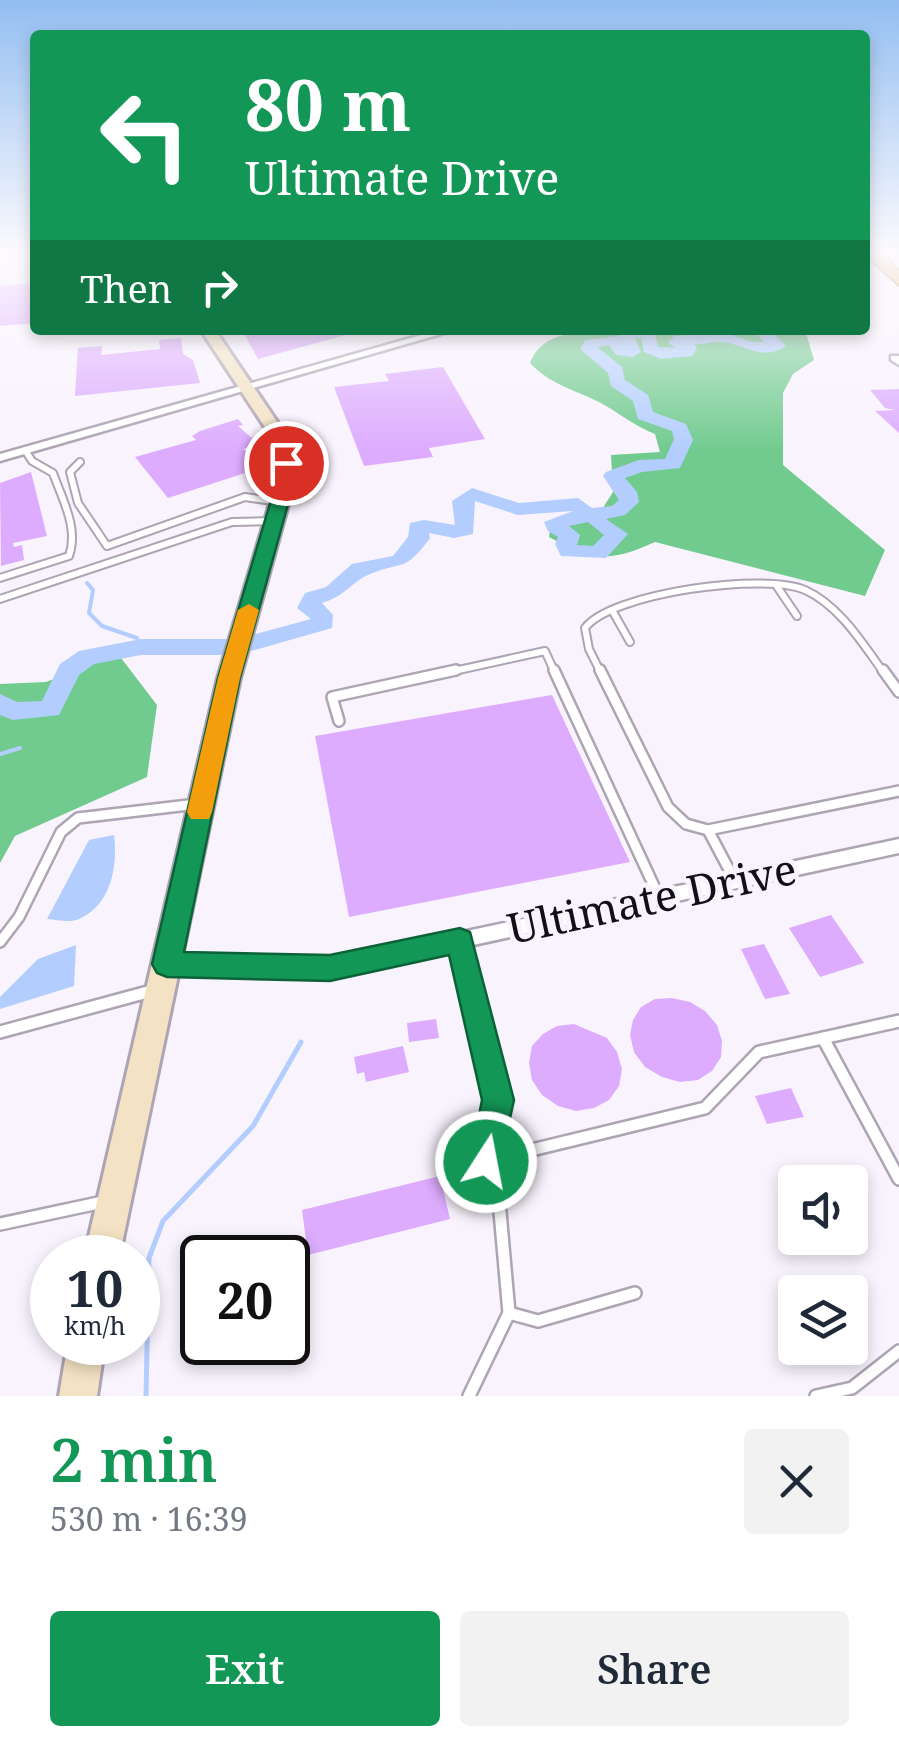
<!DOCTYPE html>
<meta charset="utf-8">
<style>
:root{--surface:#fff;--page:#f2f2f3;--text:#1f2937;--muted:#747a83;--accent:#139756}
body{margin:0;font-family:"Noto Serif",serif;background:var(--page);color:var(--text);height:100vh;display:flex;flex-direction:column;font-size:38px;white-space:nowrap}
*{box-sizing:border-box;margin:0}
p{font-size:32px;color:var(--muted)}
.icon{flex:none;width:55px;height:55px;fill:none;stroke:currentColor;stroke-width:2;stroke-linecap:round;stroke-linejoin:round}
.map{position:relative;height:1396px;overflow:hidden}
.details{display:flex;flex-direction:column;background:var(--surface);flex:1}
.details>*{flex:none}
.banner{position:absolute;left:30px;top:30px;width:840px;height:305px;border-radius:10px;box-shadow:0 5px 15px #0003;background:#139756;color:#fff;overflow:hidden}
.tools{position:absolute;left:778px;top:1165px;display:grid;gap:20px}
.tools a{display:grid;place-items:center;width:90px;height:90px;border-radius:10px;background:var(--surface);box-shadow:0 5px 15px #0003;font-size:50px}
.speed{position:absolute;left:30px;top:1235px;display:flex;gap:20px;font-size:50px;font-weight:700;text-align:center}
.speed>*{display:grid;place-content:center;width:130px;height:130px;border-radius:50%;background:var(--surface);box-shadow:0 5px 15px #0003;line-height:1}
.speed small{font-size:25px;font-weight:400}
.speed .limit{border:5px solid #111;border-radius:15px;background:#fff;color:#111}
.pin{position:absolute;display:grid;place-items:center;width:85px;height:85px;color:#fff;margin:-42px;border:5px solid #fff;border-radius:50%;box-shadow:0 2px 10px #0007}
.me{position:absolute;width:110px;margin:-55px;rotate:11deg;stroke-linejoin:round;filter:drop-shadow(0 0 8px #0008)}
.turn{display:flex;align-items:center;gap:35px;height:210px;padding:0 50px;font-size:45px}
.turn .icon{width:130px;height:130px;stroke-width:2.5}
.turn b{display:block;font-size:70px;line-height:85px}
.then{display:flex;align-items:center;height:95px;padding:0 50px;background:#0003;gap:20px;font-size:38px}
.round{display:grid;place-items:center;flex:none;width:105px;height:105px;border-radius:10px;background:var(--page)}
.summary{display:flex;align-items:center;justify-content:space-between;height:170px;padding:0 50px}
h1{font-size:60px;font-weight:600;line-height:75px;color:var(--accent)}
.cta{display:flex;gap:20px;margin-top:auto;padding:20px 50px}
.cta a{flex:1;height:115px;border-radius:10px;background:var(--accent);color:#fff;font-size:40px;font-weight:600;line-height:115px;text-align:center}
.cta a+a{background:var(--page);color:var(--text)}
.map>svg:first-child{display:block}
.forest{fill:#71cb8f}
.water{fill:#b3cefe}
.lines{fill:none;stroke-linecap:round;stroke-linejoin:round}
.stream-far1{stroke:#b3cefe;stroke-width:4}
.stream{stroke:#b3cefe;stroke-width:5}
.river{fill:#b3cefe;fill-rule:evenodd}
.building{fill:#ddacfe}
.lane-far2-casing{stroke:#ada4b4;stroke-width:10}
.lane-far1-casing{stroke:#ada4b4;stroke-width:14}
.lane-casing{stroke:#ada4b4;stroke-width:16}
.street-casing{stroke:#ada4b4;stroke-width:5}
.secondary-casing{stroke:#ada4b4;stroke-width:6}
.highway-casing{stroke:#916d2b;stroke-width:4}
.lane-far2{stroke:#fff;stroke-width:6}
.lane-far1{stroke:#fff;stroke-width:9}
.lane{stroke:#fff;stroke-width:11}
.street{fill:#fff;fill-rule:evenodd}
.secondary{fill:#f3e2c3;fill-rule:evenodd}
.highway{fill:#d69f37;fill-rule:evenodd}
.route{fill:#139756;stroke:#0c6238;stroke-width:2.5}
.slow{fill:#f59e0b}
.labels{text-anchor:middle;stroke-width:10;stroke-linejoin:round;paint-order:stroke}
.near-street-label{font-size:42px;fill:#120f15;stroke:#f9f3fd}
</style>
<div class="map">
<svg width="899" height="1396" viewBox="0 0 899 1396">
<rect width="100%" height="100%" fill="#f9f3fd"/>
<g class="forest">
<path d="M589 330H805L814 360 793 374 783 393V465L885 550 865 596 655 542C609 563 593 560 549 537L551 523 599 514 613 492 611 455 660 452 655 434C634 426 618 412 599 402 573 389 551 385 530 363 541 336 563 335 589 330Z"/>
<polygon points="118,654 157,705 147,777 15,836 0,863 0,684 46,682"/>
</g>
<g class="water">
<path d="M114 835C118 867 111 905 79 919 71 923 57 920 47 919L89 840Z"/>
<polygon points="76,945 74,986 0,1009 0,997 38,959"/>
</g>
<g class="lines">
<g class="stream-far1">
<polyline points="87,583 93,590 89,613 102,626 137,638 141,647"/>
<polyline points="0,754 20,748"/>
</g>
<polyline class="stream" points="146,1396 149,1258 163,1221 253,1126 301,1042"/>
<path class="river" d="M625 330 655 332 658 347 676 348 668 343 674 336 720 331 752 342H764L753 330H770L786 346C761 363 743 342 720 342 712 342 703 345 694 344L697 348 692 356 661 359 644 352 641 338H635L641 352 633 357 616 355 609 345 597 347 622 367 625 380 648 395 653 412 686 424 693 440 680 468 642 472 625 478 637 492 639 502 625 515 606 519 628 534 606 558 561 556 555 544 558 537 548 531 544 522 573 511 518 515 475 501 473 534 454 538 429 533 430 538C404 573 405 560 370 574 352 581 346 596 322 603L333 615 332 628 237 655H141L94 664 79 675 59 715 13 720 0 715V694L17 702 42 701 60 664 79 651 141 639H237L311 619 297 608 305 593 326 587 352 564 393 556 408 537 410 523 424 520 455 525 452 501 472 488 519 503 578 498 592 508 612 506 619 500 603 476 606 472 639 460 665 459 674 439 672 431 638 419 633 401 611 386 608 373 580 349 585 340 619 336ZM588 522 604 535 593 546 577 545 580 535 569 526Z"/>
</g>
<g class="building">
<polygon points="35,283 35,323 0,326 0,286"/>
<polygon points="242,330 360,330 360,331 258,359"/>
<polygon points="181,338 183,354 193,360 200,383 75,396 78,348 102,346 101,355 160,349 159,340"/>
<polygon points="443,367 485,439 429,448 433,457 364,466 334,387 389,381 385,374"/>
<polygon points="899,389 899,433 875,411 895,410 885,408 870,390"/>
<polygon points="238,419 243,425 238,426 259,444 243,449 264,467 168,498 135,457 196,440 192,436 200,431"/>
<polygon points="31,472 47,536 13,543 14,547 22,545 24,560 1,566 0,483"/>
<polygon points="552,695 630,862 349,917 315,736"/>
<polygon points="831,915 864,963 820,977 789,928"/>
<polygon points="764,944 790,994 765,999 741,949"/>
<polygon points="672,998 690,1002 705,1011 717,1025 722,1041 721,1057 712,1071 698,1080 680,1082 662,1077 645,1067 634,1052 630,1035 633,1020 641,1007 655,999"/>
<polygon points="436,1019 439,1038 409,1042 407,1023"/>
<polygon points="574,1024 607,1038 617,1052 622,1069 619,1086 609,1100 594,1108 576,1111 558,1106 542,1095 532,1080 529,1063 532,1046 543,1034 557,1026"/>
<polygon points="403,1046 409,1072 366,1082 364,1072 357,1074 354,1057"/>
<polygon points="791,1088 804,1117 767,1124 755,1096"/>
<polygon points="440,1176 450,1219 308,1255 302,1210"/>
</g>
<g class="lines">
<g class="lane-far2-casing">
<g id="lane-far2">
<polyline points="80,462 70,472 78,503 107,546 245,497 279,502"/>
<path d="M0 578 69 556C79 528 62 499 53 473L32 461 25 450"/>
<polyline points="776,585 797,616"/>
<polyline points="0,599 232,522 273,521"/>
<polyline points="612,610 630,642"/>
<polyline points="445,673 545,651 555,673"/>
<path d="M601 673 589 649 585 628C611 593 764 572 805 590 839 605 863 644 884 673"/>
</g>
</g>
<g class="lane-far1-casing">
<g id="lane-far1">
<polyline points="554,670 659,897"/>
<polyline points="600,670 668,807 686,824 708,830"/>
<polyline points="883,670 899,692"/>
<polyline points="339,721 332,697 456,670"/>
<polyline points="735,881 708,830 899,791"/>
<polyline points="460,940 471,985"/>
<polyline points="0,942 19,917 61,832 78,818 197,804"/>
</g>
</g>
<g class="lane-casing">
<g id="lane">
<polyline points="0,1032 155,990"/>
<polyline points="823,1038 899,1021"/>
<polyline points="486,1161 705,1108 759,1052 823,1038 899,1179"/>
<polyline points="0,1224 103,1202"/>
<polyline points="509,1313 538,1321 635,1293"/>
<polyline points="469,1396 509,1313 500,1212 486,1161 498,1100 470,983"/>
<polyline points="816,1396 852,1388 899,1351"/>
</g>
</g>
<g class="street-casing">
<g id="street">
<polygon points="439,330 455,330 0,461 0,454"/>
<polygon points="891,356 899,356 899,365 891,360"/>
<polygon points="899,839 899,853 330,976 167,972 160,970 158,964 160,958 167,956 330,960"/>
</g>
</g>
<g class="secondary-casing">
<g id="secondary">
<polygon points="201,330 215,330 290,441 292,490 240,678 119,1258 84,1258 218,678 274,490 274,441"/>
<polygon points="68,1342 105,1342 97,1396 59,1396"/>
</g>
</g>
<g class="highway-casing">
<polygon id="highway" points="865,254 882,254 899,271 899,285"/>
</g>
<use href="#lane-far2" class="lane-far2"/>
<use href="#lane-far1" class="lane-far1"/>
<use href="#lane" class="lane"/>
<use href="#street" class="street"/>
<use href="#secondary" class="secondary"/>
<use href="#highway" class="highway"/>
</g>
<linearGradient id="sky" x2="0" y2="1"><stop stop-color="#93bef1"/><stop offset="0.56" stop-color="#fcfafe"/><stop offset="1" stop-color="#fcfafe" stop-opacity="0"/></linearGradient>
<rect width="899" height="450" fill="url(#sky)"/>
<polygon class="route" points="286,458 294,463 292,490 240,678 184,952 330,955 460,928 470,932 514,1100 498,1173 486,1178 475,1173 470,1162 482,1100 449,955 330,981 167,977 157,973 152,964 218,678 274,490 277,463"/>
<polygon class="slow" points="249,604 259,610 240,678 212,812 209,819 191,819 187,812 218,678 238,610"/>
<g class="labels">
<g class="near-street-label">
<text transform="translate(652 899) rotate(-12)" y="15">Ultimate Drive</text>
</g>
</g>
</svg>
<div class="tools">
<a><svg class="icon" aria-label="sound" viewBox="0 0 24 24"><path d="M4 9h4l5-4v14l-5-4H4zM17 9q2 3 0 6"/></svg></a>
<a><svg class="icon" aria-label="layers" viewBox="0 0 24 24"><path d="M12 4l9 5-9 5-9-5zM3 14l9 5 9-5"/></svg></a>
</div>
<div class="speed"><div>10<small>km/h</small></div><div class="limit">20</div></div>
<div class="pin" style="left:286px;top:463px;background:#d93025"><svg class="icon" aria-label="arrive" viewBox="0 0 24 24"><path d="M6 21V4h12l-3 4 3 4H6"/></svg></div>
<svg class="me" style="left:486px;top:1162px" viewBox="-20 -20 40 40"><circle r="17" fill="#139756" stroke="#fff" stroke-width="3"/><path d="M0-11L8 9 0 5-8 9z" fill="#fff"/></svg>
<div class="banner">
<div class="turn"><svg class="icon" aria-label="left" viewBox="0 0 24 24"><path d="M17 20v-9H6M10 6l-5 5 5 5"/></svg><div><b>80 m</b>Ultimate Drive</div></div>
<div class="then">Then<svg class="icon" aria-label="right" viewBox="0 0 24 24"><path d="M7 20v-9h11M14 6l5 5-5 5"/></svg></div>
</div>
</div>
<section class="details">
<div class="summary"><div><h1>2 min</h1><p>530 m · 16:39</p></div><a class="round"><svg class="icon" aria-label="close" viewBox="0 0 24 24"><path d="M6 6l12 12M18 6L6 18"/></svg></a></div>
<div class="cta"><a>Exit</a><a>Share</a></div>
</section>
